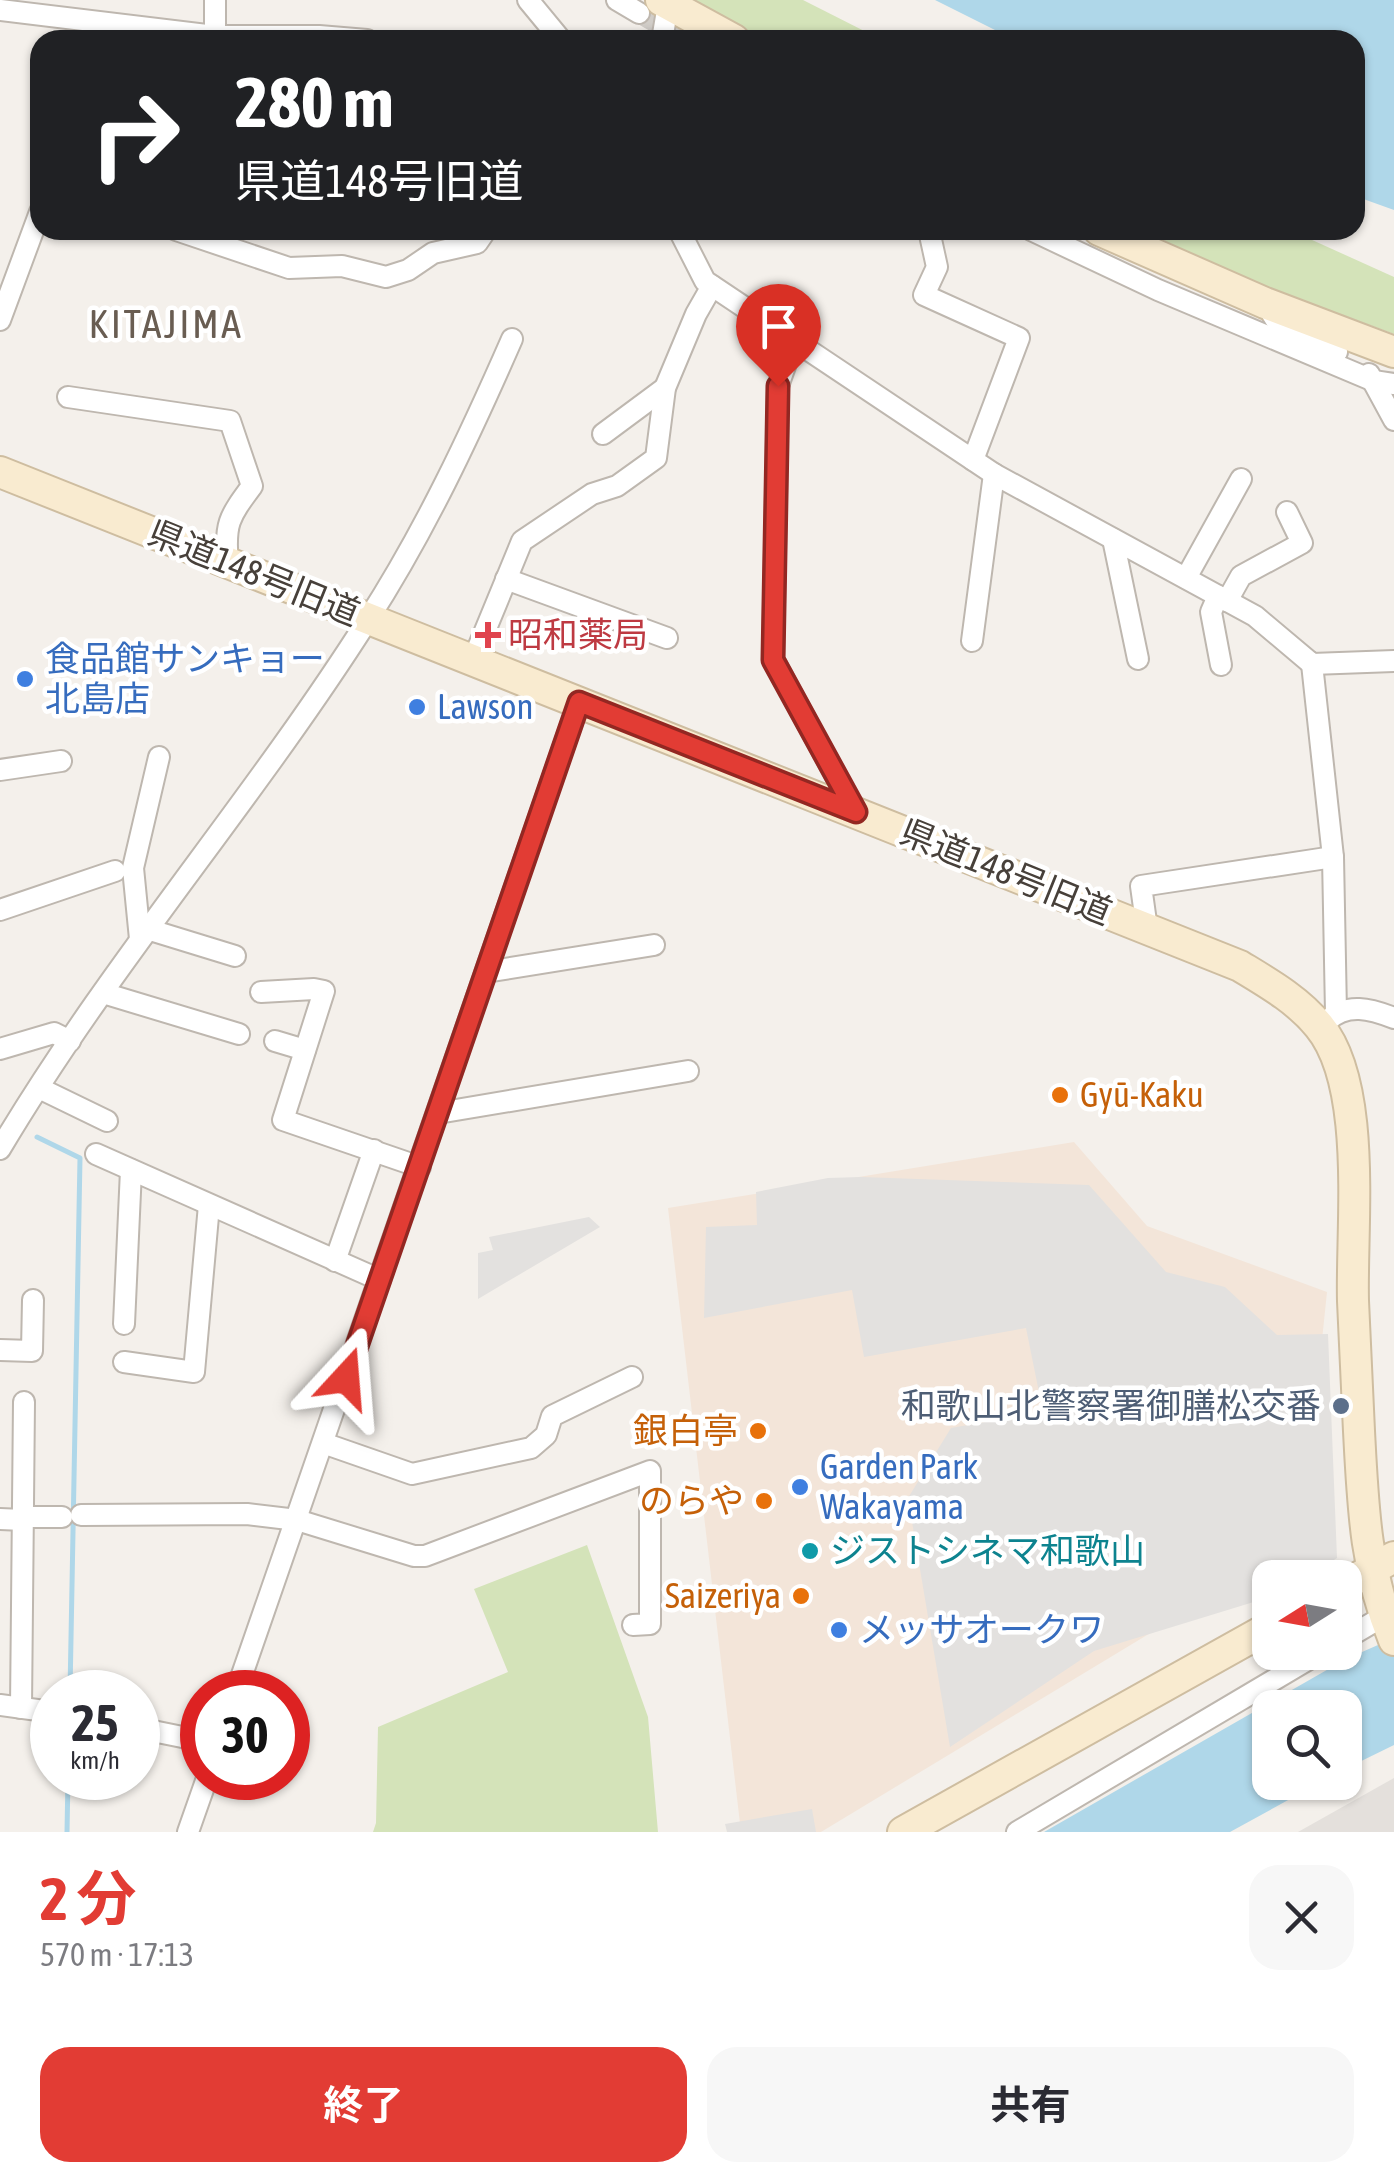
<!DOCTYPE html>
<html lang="ja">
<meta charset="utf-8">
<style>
:root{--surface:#fff;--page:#f7f7f7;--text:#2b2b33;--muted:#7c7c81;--accent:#e23c34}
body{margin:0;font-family:"Asap Condensed","Noto Sans JP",sans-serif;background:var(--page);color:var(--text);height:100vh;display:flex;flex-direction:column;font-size:38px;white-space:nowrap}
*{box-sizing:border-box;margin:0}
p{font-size:32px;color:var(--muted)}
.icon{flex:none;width:55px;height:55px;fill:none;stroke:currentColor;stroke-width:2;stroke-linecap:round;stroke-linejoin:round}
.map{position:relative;height:1832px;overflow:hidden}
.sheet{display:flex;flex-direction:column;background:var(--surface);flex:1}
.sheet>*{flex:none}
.top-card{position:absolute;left:30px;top:30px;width:1335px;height:210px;border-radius:30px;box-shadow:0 2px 8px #0004;background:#202124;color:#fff;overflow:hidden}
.needle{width:65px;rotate:259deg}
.buttons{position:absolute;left:1252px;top:1560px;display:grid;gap:20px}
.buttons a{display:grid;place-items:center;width:110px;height:110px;border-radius:20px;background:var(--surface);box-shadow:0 2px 8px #0004;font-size:50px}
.speed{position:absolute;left:30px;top:1670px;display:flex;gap:20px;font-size:50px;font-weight:700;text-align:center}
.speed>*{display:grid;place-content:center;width:130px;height:130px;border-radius:50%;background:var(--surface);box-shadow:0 2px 8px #0004;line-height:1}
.speed small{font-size:25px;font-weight:400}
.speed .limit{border:15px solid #d22;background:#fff;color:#111}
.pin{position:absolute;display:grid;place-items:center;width:85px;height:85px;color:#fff;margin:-102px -42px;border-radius:50% 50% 50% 0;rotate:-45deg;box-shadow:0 0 10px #0007}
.pin .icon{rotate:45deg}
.me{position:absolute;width:110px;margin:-55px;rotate:19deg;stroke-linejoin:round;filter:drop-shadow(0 0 8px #0008)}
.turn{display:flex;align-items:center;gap:35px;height:210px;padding:0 40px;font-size:45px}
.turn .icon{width:130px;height:130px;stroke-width:2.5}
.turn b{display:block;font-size:70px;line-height:85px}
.round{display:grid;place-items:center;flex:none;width:105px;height:105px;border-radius:30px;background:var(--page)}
.overview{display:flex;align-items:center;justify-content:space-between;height:170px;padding:0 40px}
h1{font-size:60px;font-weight:700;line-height:75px;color:var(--accent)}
.cta{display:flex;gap:20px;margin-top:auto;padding:20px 40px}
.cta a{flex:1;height:115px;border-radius:30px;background:var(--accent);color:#fff;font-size:40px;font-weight:700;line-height:115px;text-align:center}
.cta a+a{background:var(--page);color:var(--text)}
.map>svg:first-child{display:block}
.commercial{fill:#f3e5d9}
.industrial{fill:#e4e0dc}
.green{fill:#d4e3b9}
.parking{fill:#e3e1df}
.water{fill:#afd7e9}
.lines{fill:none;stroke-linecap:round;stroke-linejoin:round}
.stream{stroke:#afd7e9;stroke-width:5}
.street-tunnel{stroke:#d1cdc8;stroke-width:20;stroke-dasharray:20 10;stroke-linecap:butt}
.street-casing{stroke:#beb7af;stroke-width:24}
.secondary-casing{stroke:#cebda0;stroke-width:34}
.street{stroke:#fff;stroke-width:20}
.secondary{stroke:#f9ebd0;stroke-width:30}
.route-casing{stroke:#932722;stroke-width:25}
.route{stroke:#e23c34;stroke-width:18}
.health-dot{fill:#e0444e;stroke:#fff;stroke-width:4}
.shop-dot{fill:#3f7fe0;stroke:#fff;stroke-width:4}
.food-dot{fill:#e8710a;stroke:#fff;stroke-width:4}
.service-dot{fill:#5c6f8a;stroke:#fff;stroke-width:4}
.culture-dot{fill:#0f9aa8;stroke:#fff;stroke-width:4}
.labels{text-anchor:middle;stroke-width:9;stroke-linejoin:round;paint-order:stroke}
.street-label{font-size:35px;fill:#47403a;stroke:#fff}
.health-label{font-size:35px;fill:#be3a42;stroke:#fff;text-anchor:start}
.shop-label{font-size:35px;fill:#366cbe;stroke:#fff;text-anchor:start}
.food-label{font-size:35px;fill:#c56008;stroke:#fff;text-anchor:end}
.service-label{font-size:35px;fill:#4e5e75;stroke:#fff;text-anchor:end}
.culture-label{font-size:35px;fill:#0d838f;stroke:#fff;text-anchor:start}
.quarter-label{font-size:40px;letter-spacing:2.5px;fill:#695d52;stroke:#fff}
</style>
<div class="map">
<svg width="1394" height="1832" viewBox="0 0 1394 1832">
<rect width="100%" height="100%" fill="#f4f0eb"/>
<polygon class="commercial" points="1074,1142 1147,1226 1327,1292 1301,1542 821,1832 741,1832 668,1208"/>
<polygon class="industrial" points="1394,1778 1394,1832 1298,1832"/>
<g class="green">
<polygon points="695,0 803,0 882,40 763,40"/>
<polygon points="1143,230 1290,230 1394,277 1394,334 1234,275"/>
<polygon points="587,1545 648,1717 658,1832 373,1832 376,1823 378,1727 508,1672 474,1589"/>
</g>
<g class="parking">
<polygon points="861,1177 1089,1185 1166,1272 1225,1287 1277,1335 1328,1334 1337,1558 1307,1577 1270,1578 1270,1597 1094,1651 950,1747 908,1498 951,1428 1043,1412 1026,1328 864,1357 852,1290 704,1318 706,1227 757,1225 756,1192 828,1178"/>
<polygon points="589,1217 600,1227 478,1299 478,1253 493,1250 489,1237"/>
<polygon points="812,1809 816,1832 727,1832 725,1824"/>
</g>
<g class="water">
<polygon points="935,0 1394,0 1394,210 1355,196 1355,40 1015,40"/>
<polygon points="1394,1638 1394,1745 1345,1769 1345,1708 1270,1708 1270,1782 1319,1783 1230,1832 1044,1832 1346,1659"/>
</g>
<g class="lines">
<g class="stream">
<polyline points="37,1137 80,1158 70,1692"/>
<polyline points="67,1832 68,1778"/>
</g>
<polyline class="street-tunnel" points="639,13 686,40"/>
<g class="street-casing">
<g id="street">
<polyline points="215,0 215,36"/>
<polyline points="528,0 561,40"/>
<polyline points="617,0 639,13"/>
<polyline points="0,10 215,36 319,36 367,40"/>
<polyline points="662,40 668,5"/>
<polyline points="176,230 289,268 342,266 386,277 408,270 433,253 477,243 486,230"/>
<polyline points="679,230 705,281 994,474 1255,616 1312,664 1394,661"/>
<polyline points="934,230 930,235 937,267 924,295 1019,338 973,460"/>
<polyline points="1031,230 1158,290 1374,381 1394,384"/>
<polyline points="1272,314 1277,322 1337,352"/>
<polyline points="0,320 40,212"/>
<polyline points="794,341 778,386 773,659 855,812"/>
<polyline points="1369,374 1394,420"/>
<path d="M68 397 230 421 252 486C229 517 224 524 228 564"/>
<polyline points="603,434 665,388"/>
<polyline points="1113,539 1138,659"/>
<polyline points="1186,578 1241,479"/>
<polyline points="506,579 667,638"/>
<polyline points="1218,596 1211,612 1221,665"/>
<polyline points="1227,601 1241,576 1302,543 1287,512"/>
<polyline points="972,641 994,474"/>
<polyline points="473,660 522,541 592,494 617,486 656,458 665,388 696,314 712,286"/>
<polyline points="1312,664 1333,857 1336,1013"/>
<polyline points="0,770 61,761"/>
<polyline points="0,910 115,871"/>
<polyline points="147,929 235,956"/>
<polyline points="1147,929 1141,886 1333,857"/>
<polyline points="140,939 133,868 159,757"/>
<polyline points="486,972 654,945"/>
<polyline points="261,992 314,989 324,991 283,1120 420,1167"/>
<polyline points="103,993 239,1034"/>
<path d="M1327 1021C1347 1002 1371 1009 1394 1018"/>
<polyline points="275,1041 305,1050"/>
<polyline points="0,1049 54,1033 70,1041"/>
<polyline points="39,1088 107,1121"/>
<polyline points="438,1113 688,1071"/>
<path d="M0 1149C110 964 252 802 367 621 425 531 469 437 512 339"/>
<polyline points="96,1154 380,1280"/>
<polyline points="335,1261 374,1150"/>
<polyline points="124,1324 131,1170"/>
<polyline points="0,1350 32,1351 33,1300"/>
<polyline points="124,1362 194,1372 209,1205"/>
<polyline points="323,1443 412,1474 531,1448 546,1435 552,1416 632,1377"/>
<polyline points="81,1515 247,1514 297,1520 414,1556 425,1556 650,1471 650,1624 633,1625"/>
<polyline points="23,1517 62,1517"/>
<polyline points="0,1519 23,1520"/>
<polyline points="1345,1639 1394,1610"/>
<polyline points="236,1692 579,702"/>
<polyline points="0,1705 52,1712"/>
<polyline points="21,1708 24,1402"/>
<polyline points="138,1728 202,1741"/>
<polyline points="188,1832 207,1778"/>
<polyline points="1017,1832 1321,1652"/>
</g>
</g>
<g class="secondary-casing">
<g id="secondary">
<polyline points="661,0 734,40"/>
<polyline points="1099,230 1265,303 1394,352"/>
<path d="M0 472 1240 966C1268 983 1298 1000 1319 1026 1368 1085 1351 1226 1353 1301 1355 1345 1357 1388 1359 1431 1363 1507 1365 1569 1394 1640"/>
<polyline points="1345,1585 1394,1557"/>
<polyline points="903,1832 1270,1627"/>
</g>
</g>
<use href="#street" class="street"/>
<use href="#secondary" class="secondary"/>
</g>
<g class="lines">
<g class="route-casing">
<polyline id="route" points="346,1378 579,702 856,812 773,660 778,386"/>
</g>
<use href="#route" class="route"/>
</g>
<path class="health-dot" d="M483 620h10v10h10v10h-10v10h-10v-10h-10v-10h10z"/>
<g class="shop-dot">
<circle cx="25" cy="679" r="10"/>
<circle cx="417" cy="707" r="10"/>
<circle cx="800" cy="1487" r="10"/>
<circle cx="839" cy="1630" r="10"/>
</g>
<g class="food-dot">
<circle cx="1060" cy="1095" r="10"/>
<circle cx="758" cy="1431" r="10"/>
<circle cx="764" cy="1501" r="10"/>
<circle cx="801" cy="1596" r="10"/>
</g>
<circle class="service-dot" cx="1341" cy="1406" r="10"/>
<circle class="culture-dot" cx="810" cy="1551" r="10"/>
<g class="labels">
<g class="street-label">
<text transform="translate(254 573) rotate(22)" y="12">県道148号旧道</text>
<text transform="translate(1006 872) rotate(22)" y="12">県道148号旧道</text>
</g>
<g class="health-label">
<text x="508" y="647">昭和薬局</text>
</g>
<g class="shop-label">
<text x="45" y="671">食品館サンキョー<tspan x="45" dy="40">北島店</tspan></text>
<text x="437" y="719">Lawson</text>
<text x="820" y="1479">Garden Park<tspan x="820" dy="40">Wakayama</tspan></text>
<text x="859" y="1642">メッサオークワ</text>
</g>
<g class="food-label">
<text x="1080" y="1107" text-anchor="start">Gyū-Kaku</text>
<text x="738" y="1443">銀白亭</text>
<text x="744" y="1513">のらや</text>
<text x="781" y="1608">Saizeriya</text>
</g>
<g class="service-label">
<text x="1321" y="1418">和歌山北警察署御膳松交番</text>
</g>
<g class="culture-label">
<text x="830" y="1563">ジストシネマ和歌山</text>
</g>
<g class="quarter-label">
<text x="166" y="338">KITAJIMA</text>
</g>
</g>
</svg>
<div class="buttons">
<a><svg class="needle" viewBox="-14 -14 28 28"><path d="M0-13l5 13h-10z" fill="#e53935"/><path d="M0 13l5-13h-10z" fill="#7c7c81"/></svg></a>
<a><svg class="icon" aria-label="search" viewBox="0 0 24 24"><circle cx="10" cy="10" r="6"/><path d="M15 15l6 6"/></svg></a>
</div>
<div class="speed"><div>25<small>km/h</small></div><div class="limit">30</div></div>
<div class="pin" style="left:778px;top:386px;background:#d93025"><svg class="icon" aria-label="arrive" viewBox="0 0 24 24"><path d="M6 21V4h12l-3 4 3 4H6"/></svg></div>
<svg class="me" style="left:346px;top:1378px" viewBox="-20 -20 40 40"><path d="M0-17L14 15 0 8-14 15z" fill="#e23c34" stroke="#fff" stroke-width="4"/></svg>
<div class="top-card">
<div class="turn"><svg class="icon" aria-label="right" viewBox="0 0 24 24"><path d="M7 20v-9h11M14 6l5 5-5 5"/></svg><div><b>280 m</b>県道148号旧道</div></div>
</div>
</div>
<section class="sheet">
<div class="overview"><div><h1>2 分</h1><p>570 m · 17:13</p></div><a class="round"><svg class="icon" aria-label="close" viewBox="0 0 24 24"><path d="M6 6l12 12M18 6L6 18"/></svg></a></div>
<div class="cta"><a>終了</a><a>共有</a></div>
</section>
